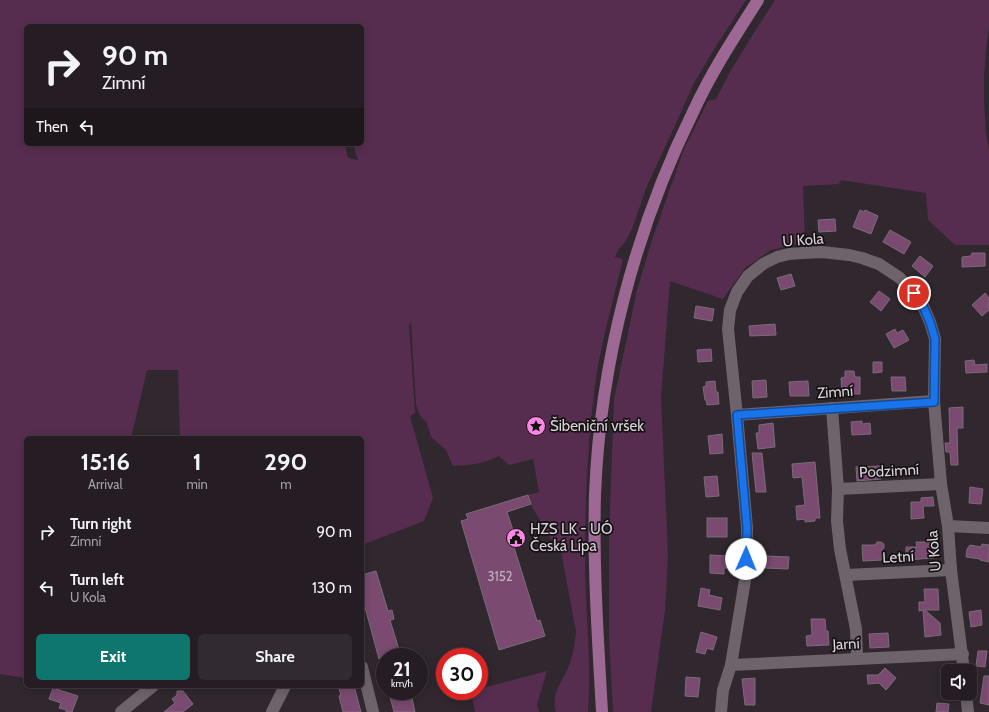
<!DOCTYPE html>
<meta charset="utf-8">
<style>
:root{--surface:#251d23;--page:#312a30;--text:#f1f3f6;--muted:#a3a2a6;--line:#423b41;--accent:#0f766e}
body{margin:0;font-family:Cabin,sans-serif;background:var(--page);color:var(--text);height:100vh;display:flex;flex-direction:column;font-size:15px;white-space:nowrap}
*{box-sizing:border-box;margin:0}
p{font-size:13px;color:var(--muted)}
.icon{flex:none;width:22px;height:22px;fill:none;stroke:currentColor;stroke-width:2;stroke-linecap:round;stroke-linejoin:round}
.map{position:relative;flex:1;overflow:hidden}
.panel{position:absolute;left:24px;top:436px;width:340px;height:252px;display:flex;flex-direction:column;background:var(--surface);border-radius:6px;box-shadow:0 2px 10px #0003,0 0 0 1px var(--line)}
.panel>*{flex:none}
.hud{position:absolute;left:24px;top:24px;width:340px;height:122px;border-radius:6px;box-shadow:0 2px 10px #0003,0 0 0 1px var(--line);background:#251d23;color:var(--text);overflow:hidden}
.tools{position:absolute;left:941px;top:664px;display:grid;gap:8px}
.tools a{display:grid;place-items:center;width:36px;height:36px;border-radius:6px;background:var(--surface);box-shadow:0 2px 10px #0003,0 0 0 1px var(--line);font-size:20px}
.speed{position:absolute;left:376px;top:648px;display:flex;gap:8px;font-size:20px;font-weight:700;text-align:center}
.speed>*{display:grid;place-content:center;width:52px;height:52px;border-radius:50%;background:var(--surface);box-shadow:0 2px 10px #0003,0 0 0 1px var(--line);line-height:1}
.speed small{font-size:10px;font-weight:400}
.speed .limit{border:6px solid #d22;background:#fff;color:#111}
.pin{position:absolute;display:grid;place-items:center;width:34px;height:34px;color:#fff;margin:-17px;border:2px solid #fff;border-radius:50%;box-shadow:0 1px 4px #0007}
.me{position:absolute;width:44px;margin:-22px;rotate:1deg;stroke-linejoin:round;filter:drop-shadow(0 0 3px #0008)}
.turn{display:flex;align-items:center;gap:14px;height:84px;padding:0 12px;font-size:18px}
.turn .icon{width:52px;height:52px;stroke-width:2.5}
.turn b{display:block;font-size:28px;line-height:34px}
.then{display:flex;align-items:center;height:38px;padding:0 12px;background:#0003;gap:8px;font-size:15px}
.eta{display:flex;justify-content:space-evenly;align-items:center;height:68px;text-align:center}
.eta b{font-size:24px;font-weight:700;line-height:28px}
.cta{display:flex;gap:8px;margin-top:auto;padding:8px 12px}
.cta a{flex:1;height:46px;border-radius:6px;background:var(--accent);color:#fff;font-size:16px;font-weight:700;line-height:46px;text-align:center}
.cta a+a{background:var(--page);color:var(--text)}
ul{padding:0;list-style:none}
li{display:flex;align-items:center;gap:12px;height:56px;padding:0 12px}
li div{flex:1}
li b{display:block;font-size:15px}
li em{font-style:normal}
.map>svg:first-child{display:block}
.green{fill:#572d4f;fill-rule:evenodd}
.building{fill:#7a4a70;stroke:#796d76}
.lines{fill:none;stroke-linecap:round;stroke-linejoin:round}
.street{stroke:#6e636b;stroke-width:12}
.primary{stroke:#9d6893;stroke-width:12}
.route-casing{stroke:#114b97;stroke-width:10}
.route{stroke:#1a73e8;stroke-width:7}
.labels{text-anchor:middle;stroke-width:3.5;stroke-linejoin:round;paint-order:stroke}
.number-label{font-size:13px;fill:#c2b2bf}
.street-label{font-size:15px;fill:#dad4d9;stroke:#161215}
.poi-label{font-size:15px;fill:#dad4d9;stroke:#161215;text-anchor:start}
</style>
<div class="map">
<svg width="989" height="712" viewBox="0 0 989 712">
<rect width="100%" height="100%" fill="#31272f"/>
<g class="green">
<path d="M0 0H746L713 51 693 85 677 121 647 186 632 229 625 242 618 250 615 257 623 259C614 296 604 333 597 371 588 433 585 496 585 558 585 609 592 661 588 712H556C551 693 561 684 568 668 573 656 575 644 576 631L560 546 554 544 532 507 528 495 539 492 533 459 509 465 499 456C483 464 470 465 453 466L446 450 431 437 427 423 419 414 416 404 411 323 409 324 415 413 410 416 433 498 424 521 362 545V438H180L178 370H147L131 438H26V678L0 674ZM26 26H362V144H353L358 160 348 158 345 144H26Z"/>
<polygon points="775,0 989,0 989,27 986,51 984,76 984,101 986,133 989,150 989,245 955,245 928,220 926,193 841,180 839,184 803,186 805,242 771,250 745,268 723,299 670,281 661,397 668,556 665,610 651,712 613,712 609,637 609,535 614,399 637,290 652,240 684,149 708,101 716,99 731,70 750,39"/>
<polygon points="547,671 537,704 539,712 475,712 471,691 479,691 479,689"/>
</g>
<g class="building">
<polygon points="860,210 864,212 865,210 878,216 871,234 853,227"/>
<polygon points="835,219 836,231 819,232 818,220"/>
<polygon points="890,230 911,242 904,254 883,242"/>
<polygon points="972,253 985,253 985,266 962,267 962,257 971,256"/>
<polygon points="920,256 933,266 925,277 912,266"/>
<polygon points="791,274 795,286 781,290 777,278"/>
<polygon points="879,291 890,299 881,311 870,302"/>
<polygon points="985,293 989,298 989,310 982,316 972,305"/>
<polygon points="696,306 714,309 712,321 694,318"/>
<polygon points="775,324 776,335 750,336 749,326"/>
<polygon points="895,329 897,333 903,330 909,340 894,348 886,334"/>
<polygon points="711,349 712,361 698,362 697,350"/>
<polygon points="974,360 975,365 987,364 987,372 966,373 965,361"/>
<polygon points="873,362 882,362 882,372 873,373"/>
<polygon points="845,371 854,371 855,377 860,377 860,394 842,394 841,378 845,377"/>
<polygon points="891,377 905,377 906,391 892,391"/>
<polygon points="766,380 767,397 753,398 752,381"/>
<polygon points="715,381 716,392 718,392 719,404 707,405 706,400 705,400 703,387 706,386 706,382"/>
<polygon points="808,381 809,396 790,396 789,382"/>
<polygon points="963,407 963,428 957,428 958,465 951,465 950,452 946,452 945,443 950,443 949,408"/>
<polygon points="862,421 862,424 870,423 871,434 852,435 851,422"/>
<polygon points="773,423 775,447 758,449 756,433 759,433 759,425"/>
<polygon points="722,434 723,453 710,454 708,436"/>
<polygon points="752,453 762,453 766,492 756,492"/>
<polygon points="815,462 820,518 815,518 815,521 805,522 805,519 797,520 796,506 805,505 804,497 802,477 793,478 792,464"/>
<polygon points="880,466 881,479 857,481 856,467"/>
<polygon points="717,476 719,496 706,497 704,477"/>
<polygon points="970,487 983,489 981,504 969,503"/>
<polygon points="528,495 531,504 507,512 513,530 509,531 537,621 540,620 545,636 499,650 461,521 468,519 466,514"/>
<polygon points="933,497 934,506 923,506 924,518 911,519 911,502 921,502 921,498"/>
<rect x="707" y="518" width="20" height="19"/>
<polygon points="877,542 881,542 884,544 884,548 881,551 882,560 863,561 862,545 875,545"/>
<polygon points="916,542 933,542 933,546 940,550 933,553 934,558 906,560 906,547 917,547"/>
<polygon points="982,544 989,545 989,562 980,560 980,559 966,557 967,549 970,545 981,547"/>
<polygon points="710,555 729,556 728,568 724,568 724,574 710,573"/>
<polygon points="766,556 789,557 788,569 765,568"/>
<polygon points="376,571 388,611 392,610 394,619 390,620 400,653 379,659 362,596 362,575"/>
<polygon points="701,588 710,590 709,595 722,598 720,610 698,606"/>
<polygon points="924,589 938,589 939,610 925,610 940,623 941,635 925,637 923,610 919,611 919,602 925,602"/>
<polygon points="981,610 982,625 971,627 969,612"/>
<polygon points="811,619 825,619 826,631 828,631 829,645 807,646 806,636 812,635"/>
<polygon points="701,632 717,637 713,650 707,648 705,654 696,652"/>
<polygon points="888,633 889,647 870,648 869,634"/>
<polygon points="978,651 987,651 985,667 976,666"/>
<polygon points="885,668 896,678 886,690 879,683 868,684 867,675 878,675"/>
<polygon points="984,676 989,676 989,705 980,703"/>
<polygon points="686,677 700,678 698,697 685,696"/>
<polygon points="755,678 755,705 745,705 742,679"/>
<polygon points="338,686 354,686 361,712 343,712 339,696 341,695"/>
<polygon points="53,688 78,696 72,712 66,712 66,710 59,708 61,703 49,699"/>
<polygon points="177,691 183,691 193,704 183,712 164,712 175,703 172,699 177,695"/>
<polygon points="411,693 415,712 394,712 390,697"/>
<polygon points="937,703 949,704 948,712 936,712"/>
</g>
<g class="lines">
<g class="street">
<polyline points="832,408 838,489 837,521 840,549 856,629 857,659"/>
<polyline points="737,415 934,401"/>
<polyline points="838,489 941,484"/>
<polyline points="948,526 989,528"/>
<polyline points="846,575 951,570"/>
<polyline points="731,665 963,654"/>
<polyline points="362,667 373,712"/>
<polyline points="966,693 968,712"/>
<polyline points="121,712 153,686"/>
<polyline points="272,712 285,686"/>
<polyline points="721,712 723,690 731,665 746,574 747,528 737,415 728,329 730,310 737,292 748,276 763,264 777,257 789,254 802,253 822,252 849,255 862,258 879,264 900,278 914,293 923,306 930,322 935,339 934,401 941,484 948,526 951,570 964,671"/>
</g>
<path class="primary" d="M602 712C598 640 593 567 595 495 600 362 635 229 694 110 712 71 735 36 758 0"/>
</g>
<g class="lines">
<g class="route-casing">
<polyline id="route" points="746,559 747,528 737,415 934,402 935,339 930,322 923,306 914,293"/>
</g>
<use href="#route" class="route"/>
</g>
<defs>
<g id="sight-disc" transform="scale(1)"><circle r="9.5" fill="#fb87e5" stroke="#161215"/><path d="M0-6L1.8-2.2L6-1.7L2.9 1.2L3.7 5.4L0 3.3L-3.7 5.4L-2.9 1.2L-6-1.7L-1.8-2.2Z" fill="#111"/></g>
<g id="civic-disc" transform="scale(1)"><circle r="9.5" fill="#fb87e5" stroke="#161215"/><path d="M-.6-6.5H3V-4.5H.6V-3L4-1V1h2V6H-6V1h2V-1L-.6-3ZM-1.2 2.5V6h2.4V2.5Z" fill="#111"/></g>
</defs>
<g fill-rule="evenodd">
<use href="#sight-disc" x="536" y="426"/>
<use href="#civic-disc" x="516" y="538"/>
</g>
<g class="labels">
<g class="number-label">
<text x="500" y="581">3152</text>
</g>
<g class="street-label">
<text transform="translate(803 240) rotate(-4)" y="5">U Kola</text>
<text transform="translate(835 392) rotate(-4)" y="5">Zimní</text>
<text transform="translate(889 471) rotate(-3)" y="5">Podzimní</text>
<text transform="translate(934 551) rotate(-95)" y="5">U Kola</text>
<text transform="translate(898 557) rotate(-3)" y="5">Letní</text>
<text transform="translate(846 644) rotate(-3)" y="5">Jarní</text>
</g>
<g class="poi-label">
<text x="550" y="431">Šibeniční vršek</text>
<text x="530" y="534">HZS LK - UÓ<tspan x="530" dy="17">Česká Lípa</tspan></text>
</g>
</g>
</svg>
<div class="tools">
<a><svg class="icon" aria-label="sound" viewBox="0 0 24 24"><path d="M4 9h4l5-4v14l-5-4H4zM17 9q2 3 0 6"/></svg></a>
</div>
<div class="speed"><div>21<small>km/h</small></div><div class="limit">30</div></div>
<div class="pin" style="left:914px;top:293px;background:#d93025"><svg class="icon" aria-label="arrive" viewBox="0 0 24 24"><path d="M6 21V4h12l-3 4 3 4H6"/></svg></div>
<svg class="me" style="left:746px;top:559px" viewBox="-20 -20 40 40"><circle r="19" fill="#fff"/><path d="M0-13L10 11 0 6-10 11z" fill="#1a73e8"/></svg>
<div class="hud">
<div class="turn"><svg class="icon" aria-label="right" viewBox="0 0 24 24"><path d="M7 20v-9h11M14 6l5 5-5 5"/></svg><div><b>90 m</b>Zimní</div></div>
<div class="then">Then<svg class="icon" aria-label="left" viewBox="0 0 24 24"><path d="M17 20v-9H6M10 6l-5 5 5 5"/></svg></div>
</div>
<section class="panel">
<div class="eta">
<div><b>15:16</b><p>Arrival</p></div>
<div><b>1</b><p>min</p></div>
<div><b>290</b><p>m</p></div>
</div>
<ul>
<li><svg class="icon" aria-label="right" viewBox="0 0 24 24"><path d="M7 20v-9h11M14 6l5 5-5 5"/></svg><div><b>Turn right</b><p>Zimní</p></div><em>90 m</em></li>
<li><svg class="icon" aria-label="left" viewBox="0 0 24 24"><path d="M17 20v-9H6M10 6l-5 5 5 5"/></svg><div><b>Turn left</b><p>U Kola</p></div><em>130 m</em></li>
</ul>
<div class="cta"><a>Exit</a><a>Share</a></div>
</section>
</div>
